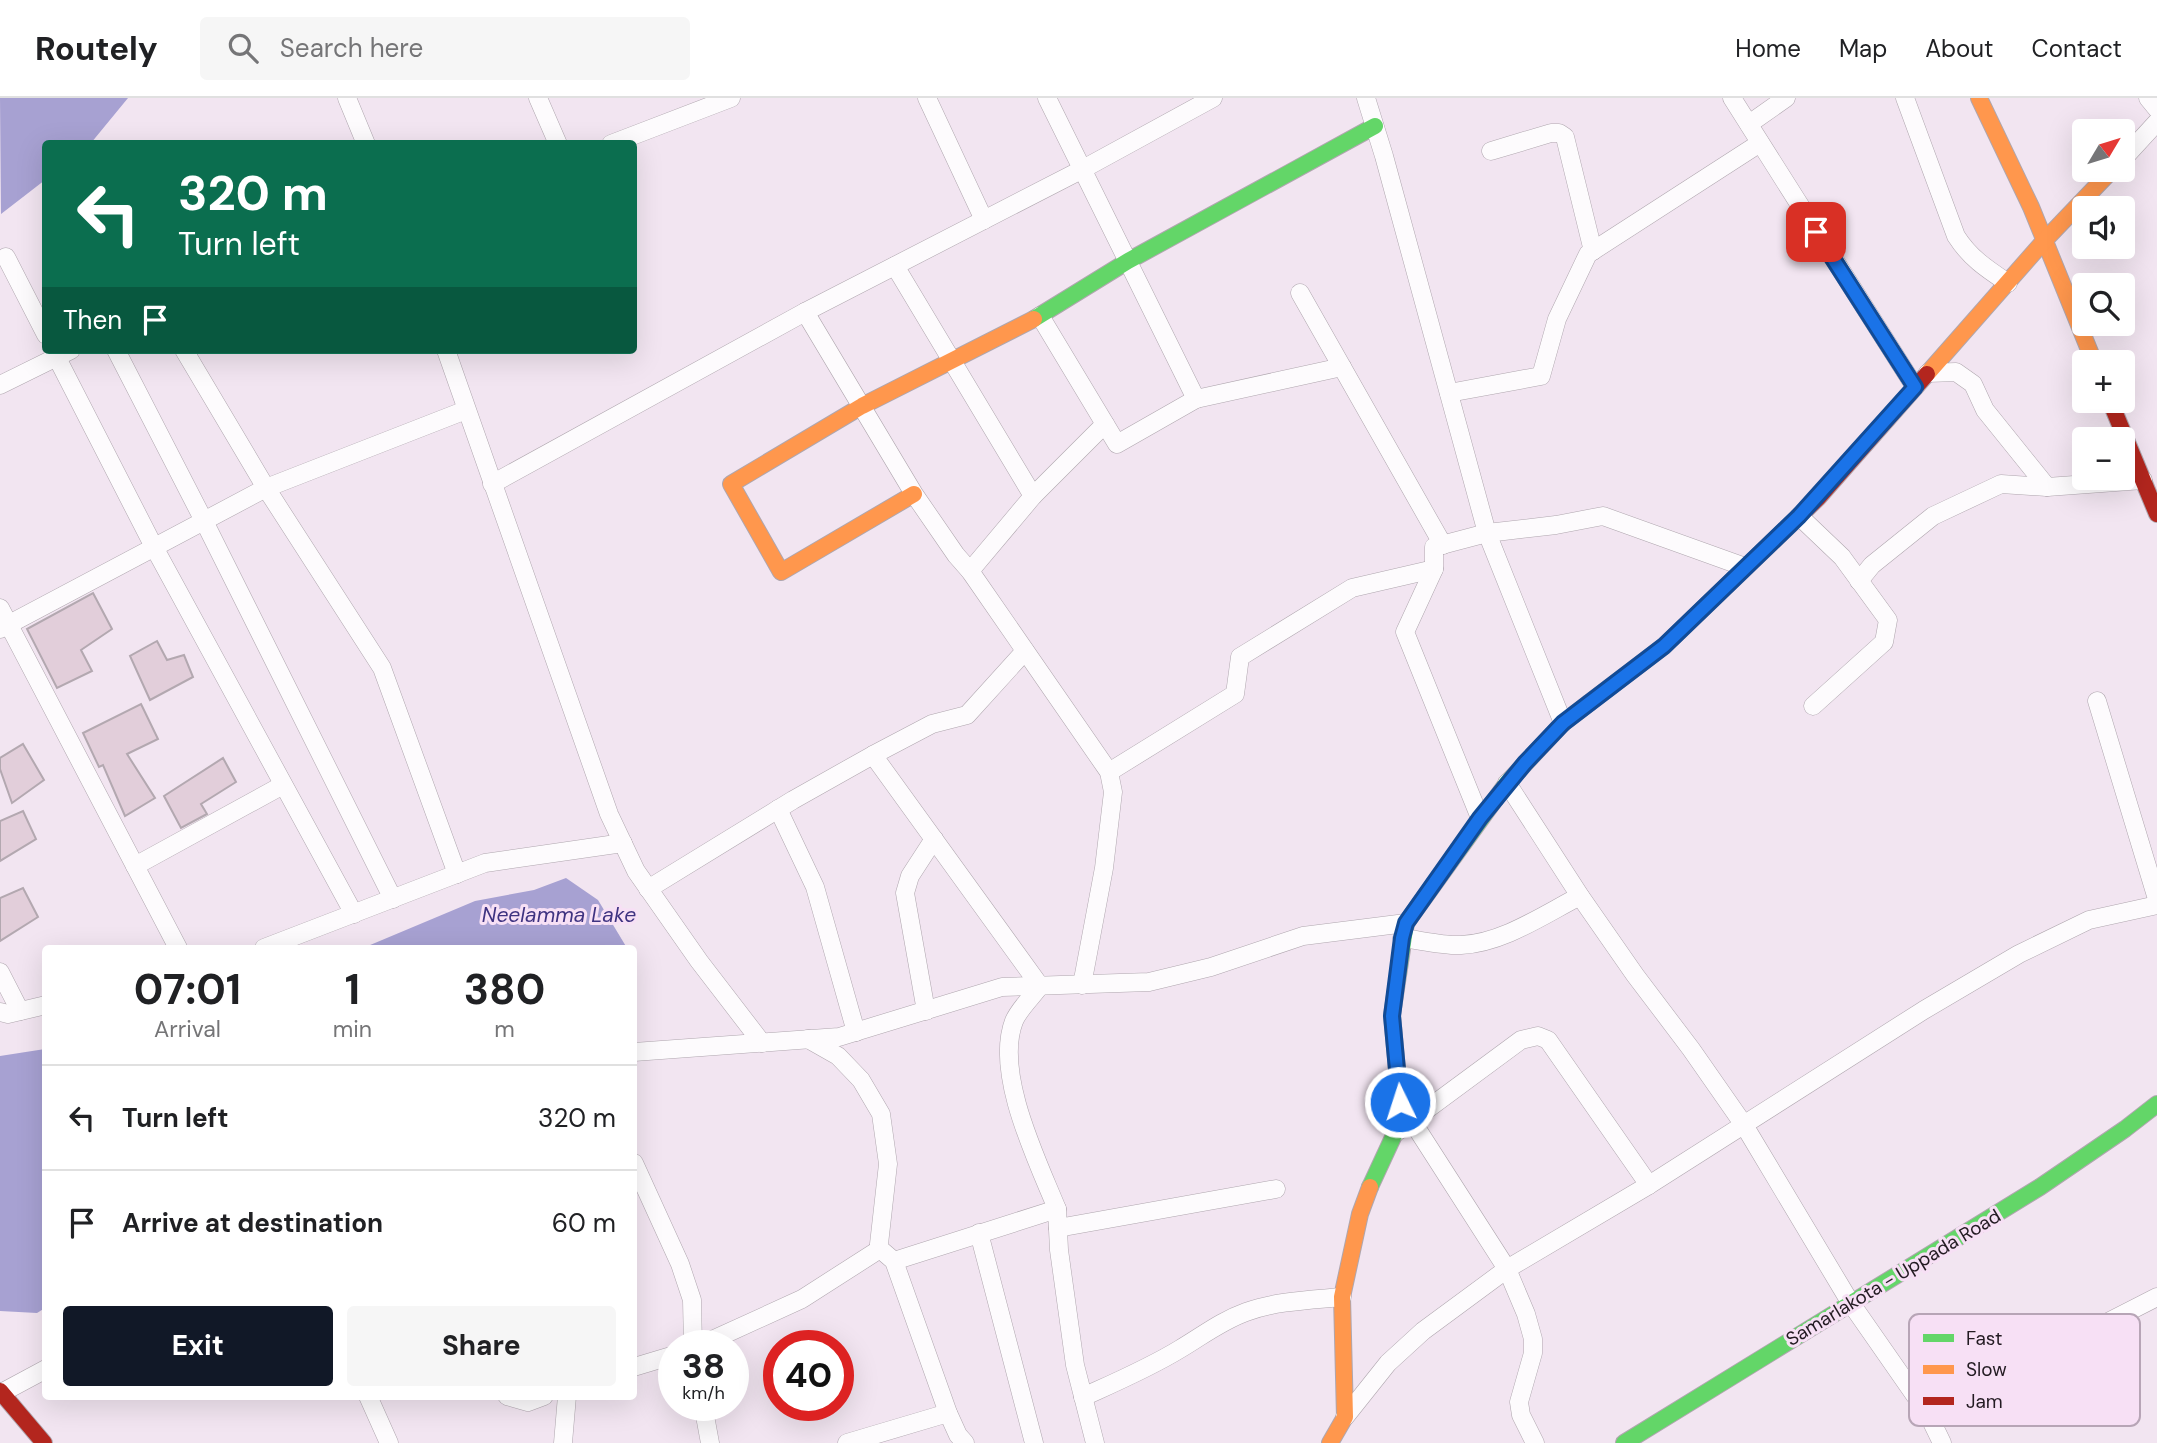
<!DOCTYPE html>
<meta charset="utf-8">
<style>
:root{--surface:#fff;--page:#f6f6f6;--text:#202124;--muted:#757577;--line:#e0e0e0;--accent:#111827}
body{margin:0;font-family:"DM Sans",sans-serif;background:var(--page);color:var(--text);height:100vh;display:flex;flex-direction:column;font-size:26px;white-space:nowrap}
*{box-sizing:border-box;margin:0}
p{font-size:23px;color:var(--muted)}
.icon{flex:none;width:38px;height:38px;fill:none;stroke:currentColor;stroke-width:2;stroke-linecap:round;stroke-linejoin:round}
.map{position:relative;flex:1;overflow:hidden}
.details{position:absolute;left:42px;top:847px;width:595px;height:455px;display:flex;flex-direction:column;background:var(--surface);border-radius:7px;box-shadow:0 7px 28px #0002}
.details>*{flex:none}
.top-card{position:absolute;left:42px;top:42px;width:595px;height:214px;border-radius:7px;box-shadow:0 7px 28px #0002;background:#0b6e4f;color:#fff;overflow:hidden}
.needle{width:46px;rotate:52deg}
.tools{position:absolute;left:2072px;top:21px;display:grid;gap:14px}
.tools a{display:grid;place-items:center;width:63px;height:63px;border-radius:7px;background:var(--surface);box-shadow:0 7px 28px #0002;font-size:35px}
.speed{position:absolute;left:658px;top:1232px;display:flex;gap:14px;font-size:35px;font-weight:700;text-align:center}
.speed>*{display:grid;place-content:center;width:91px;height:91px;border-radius:50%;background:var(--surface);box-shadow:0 7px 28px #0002;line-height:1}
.speed small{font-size:18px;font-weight:400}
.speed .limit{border:10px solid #d22;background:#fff;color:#111}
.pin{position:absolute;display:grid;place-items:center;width:60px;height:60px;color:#fff;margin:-30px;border-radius:14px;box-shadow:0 4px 10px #0006}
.me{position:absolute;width:77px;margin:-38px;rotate:356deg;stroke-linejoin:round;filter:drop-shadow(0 0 5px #0008)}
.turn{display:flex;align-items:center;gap:24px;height:147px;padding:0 21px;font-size:32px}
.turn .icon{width:91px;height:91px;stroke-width:2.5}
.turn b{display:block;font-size:49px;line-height:60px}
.then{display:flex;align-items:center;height:66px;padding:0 21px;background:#0003;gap:14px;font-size:26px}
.eta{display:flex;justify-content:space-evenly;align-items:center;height:119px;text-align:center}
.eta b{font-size:42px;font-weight:700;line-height:49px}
.cta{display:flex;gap:14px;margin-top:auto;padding:14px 21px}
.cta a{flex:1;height:80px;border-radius:7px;background:var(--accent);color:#fff;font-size:28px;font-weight:700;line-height:80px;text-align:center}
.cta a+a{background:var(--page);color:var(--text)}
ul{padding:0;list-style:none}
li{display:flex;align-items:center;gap:21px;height:105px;padding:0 21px;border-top:2px solid var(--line)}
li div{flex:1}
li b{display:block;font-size:26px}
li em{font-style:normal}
header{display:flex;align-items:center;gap:42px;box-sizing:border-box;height:98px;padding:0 35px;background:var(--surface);border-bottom:2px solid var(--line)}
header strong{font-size:33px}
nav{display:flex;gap:38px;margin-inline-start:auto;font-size:24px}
.search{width:490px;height:63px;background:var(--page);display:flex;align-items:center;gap:18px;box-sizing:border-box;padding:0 24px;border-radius:7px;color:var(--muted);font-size:26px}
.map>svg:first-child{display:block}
.water{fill:#a7a1d2}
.building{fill:#e2ceda;stroke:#b3a8b0;stroke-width:2}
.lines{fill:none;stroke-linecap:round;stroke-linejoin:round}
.street-casing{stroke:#afa6ae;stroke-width:19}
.fast-casing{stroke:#afa6ae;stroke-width:18}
.slow-casing{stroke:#afa6ae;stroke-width:18}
.jam-casing{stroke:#afa6ae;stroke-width:18}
.street{stroke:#fdfbfd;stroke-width:18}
.fast{stroke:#63d668;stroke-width:16}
.slow{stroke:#ff974d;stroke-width:16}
.jam{stroke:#b3261e;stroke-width:16}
.route-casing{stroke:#114b97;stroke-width:18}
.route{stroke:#1a73e8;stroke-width:12}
.labels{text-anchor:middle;stroke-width:6;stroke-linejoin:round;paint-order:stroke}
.street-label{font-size:19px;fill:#231b22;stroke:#f7e0f5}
.water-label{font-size:21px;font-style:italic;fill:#3f3381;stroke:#f7e0f5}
.key{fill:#f7e0f5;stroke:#b7a5b6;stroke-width:2}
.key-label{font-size:19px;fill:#231b22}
</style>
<header>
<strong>Routely</strong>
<div class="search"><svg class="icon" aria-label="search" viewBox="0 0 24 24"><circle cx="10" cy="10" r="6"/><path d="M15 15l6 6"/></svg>Search here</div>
<nav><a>Home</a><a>Map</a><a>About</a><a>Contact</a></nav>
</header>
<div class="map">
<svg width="2157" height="1345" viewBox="0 0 2157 1345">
<rect width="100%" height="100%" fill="#f2e5f1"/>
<g class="water">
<polygon points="0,0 128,0 91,45 46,46 45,82 1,116"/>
<polygon points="566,780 598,802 627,850 363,850 475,803 534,792"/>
<polygon points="45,951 45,1210 37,1215 0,1213 0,958"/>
</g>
<g class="building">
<polygon points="93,495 112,531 81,552 92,573 57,590 27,531"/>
<polygon points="157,543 167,562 184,557 193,579 150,602 130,558"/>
<polygon points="141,606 158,641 127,656 155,700 125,718 103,667 99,669 83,635"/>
<polygon points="23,646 44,682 12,705 0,671 0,660"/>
<polygon points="223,660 236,684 201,706 207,716 181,730 164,698"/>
<polygon points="23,713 36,741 0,763 0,723"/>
<polygon points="23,790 38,819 0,843 0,800"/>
</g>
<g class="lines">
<g class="street-casing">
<g id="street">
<polyline points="347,0 366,46"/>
<polyline points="538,0 558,46"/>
<polyline points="927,0 984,122"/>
<polyline points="1366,0 1384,58 1487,435 1563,625"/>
<polyline points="1732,0 1915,289"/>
<path d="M1905 0 1956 138C1970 160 1987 171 2008 185"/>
<polyline points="2148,0 2157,11"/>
<polyline points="1749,26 1786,0"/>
<polyline points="611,46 731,0"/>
<polyline points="1491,53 1551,35 1559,35 1565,39 1593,153"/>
<polyline points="2123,61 2157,24"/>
<polyline points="6,159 46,237"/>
<polyline points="895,168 1033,398"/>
<polyline points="1300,195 1443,447"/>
<polyline points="805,214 914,396 956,457 970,473 1109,674 1113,694 1104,770 1082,887"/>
<polyline points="1040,218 1117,346 1196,301 1047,0"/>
<polyline points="53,252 154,449 354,816"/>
<polyline points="116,252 204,423 393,801"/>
<polyline points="184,252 266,390 382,570 457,776"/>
<polyline points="446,252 609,716 636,773 699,863 762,945"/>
<polyline points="1928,275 1956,274 1973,286 1985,312 2047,389"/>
<polyline points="0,287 71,252"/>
<polyline points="1449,295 1541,278 1557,221 1588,156 1760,45"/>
<polyline points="1196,301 1342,269"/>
<polyline points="492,386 805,214 1083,71 1213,0"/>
<polyline points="1799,418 1842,459 1888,522 1884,544 1813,608"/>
<polyline points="1434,471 1405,534 1480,720"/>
<polyline points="970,473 1033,398 1105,326"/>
<polyline points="1859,483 1872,467 1933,418 2001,386 2047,389 2143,382"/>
<polyline points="0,510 178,850"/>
<polyline points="0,531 266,390 466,312"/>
<polyline points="2097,603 2157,801"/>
<path d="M873 657 1040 888C1032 899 1019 911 1014 923 994 975 1037 1062 1057 1111"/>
<polyline points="1109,674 1235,596 1240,559 1352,490 1434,471 1434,449 1487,435 1556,427 1603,418 1745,469"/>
<polyline points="1507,685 1580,798 1635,877 1691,951 1744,1027 1850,1204 1928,1316 1942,1345"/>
<polyline points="778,711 815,789 856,934"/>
<polyline points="135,768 283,687"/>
<polyline points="648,791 793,702 873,657 932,626 967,617 1025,553"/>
<path d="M1402 840C1419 842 1445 848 1461 847 1503 845 1543 817 1580 798"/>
<polyline points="264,850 485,765 623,745"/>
<polyline points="0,874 20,913"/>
<polyline points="926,913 905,795 910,778 934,741"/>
<polyline points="0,914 8,916 46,907"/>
<polyline points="808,941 838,958 861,982 881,1016 888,1066 879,1146 880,1151 894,1163 948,1315 958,1337 965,1345"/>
<polyline points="634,954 839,939 1002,889 1149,884 1211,869 1303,838 1406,825"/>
<polyline points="1412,1023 1507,1171 1526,1216 1533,1241 1533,1255 1519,1304 1521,1317 1535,1345"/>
<polyline points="1395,1035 1521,942 1538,938 1548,942 1649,1087"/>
<polyline points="634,1065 680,1166 692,1202 693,1248"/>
<polyline points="1058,1130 1276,1091"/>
<polyline points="979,1135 1034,1345"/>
<polyline points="894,1163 1057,1111 1059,1152 1075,1267 1095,1345"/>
<polyline points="699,1248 802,1201 880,1151"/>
<polyline points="634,1269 674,1257"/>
<polyline points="3,1294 46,1271"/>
<polyline points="368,1298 389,1345"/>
<polyline points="507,1298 528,1304 544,1298"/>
<path d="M1083 1299C1116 1284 1149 1270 1180 1251 1202 1238 1221 1223 1246 1214 1276 1203 1310 1202 1342 1199"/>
<polyline points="703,1307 710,1345"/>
<polyline points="1928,1316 2157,1199"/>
<polyline points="1345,1319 1388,1265 1423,1233 1507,1171 1649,1087 1924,912 2019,856 2089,822 2157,807"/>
<polyline points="563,1345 567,1298"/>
<polyline points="847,1345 948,1315"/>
</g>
</g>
<g class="fast-casing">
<g id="fast">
<polyline points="1034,221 1128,163 1375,28"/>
<polyline points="1370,1089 1395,1035 1400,1004 1392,917 1406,825 1507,685 1563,625 1589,605"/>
<polyline points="1624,1345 2040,1089 2125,1031 2157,1006"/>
</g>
</g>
<g class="slow-casing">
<g id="slow">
<polyline points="1979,0 2031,109 2094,264"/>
<polyline points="1927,276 2044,143 2112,72"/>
<polyline points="914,396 781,474 731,386 862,308 1034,221"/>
<polyline points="1330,1345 1345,1319 1342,1199 1360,1116 1370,1089"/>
</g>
</g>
<g class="jam-casing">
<g id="jam">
<polyline points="2110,303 2157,416"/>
<polyline points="1589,605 1664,548 1818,400 1927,276"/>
<polyline points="0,1293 44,1345"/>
</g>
</g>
<use href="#street" class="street"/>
<use href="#fast" class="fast"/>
<use href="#slow" class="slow"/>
<use href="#jam" class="jam"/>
</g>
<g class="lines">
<g class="route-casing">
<polyline id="route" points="1400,1004 1392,918 1402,840 1406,825 1480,720 1525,665 1563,625 1664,548 1799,418 1915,289 1816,134"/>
</g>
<use href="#route" class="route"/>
</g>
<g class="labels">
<g class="street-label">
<text transform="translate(1893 1179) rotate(-31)" y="7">Samarlakota - Uppada Road</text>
</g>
<g class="water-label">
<text x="559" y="824">Neelamma Lake</text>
</g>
</g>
<rect x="1909" y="1216" width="231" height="112" rx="10" class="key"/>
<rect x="1923" y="1236" width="31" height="8" fill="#63d668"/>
<rect x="1923" y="1267" width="31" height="9" fill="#ff974d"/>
<rect x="1923" y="1299" width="31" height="8" fill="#b3261e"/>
<g class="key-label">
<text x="1966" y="1247">Fast</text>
<text x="1966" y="1278">Slow</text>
<text x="1966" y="1310">Jam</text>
</g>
</svg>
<div class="tools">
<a><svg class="needle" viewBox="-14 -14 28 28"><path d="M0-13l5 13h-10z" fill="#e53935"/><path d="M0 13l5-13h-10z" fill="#757577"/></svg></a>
<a><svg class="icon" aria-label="sound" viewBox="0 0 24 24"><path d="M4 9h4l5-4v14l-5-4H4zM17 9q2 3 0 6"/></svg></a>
<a><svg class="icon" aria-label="search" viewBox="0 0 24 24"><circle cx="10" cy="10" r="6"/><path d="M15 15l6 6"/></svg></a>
<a>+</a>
<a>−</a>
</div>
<div class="speed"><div>38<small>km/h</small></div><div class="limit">40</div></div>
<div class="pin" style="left:1816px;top:134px;background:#d93025"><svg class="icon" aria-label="arrive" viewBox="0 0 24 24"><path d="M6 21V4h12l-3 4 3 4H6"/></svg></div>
<svg class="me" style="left:1400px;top:1004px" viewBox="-20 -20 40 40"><circle r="17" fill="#1a73e8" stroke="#fff" stroke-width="3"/><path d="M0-11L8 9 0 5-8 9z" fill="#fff"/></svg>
<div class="top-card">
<div class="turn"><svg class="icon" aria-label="left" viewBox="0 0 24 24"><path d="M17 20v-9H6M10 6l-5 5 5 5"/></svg><div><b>320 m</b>Turn left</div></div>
<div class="then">Then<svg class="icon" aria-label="arrive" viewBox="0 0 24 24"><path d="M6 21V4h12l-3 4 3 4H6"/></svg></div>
</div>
<section class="details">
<div class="eta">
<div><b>07:01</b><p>Arrival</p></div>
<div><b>1</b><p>min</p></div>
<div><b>380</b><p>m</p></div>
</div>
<ul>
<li><svg class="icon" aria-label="left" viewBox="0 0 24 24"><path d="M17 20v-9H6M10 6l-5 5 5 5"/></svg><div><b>Turn left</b></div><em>320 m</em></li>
<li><svg class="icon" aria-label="arrive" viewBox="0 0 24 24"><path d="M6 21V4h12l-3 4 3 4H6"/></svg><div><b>Arrive at destination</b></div><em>60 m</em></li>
</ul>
<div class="cta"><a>Exit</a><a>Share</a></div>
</section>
</div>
